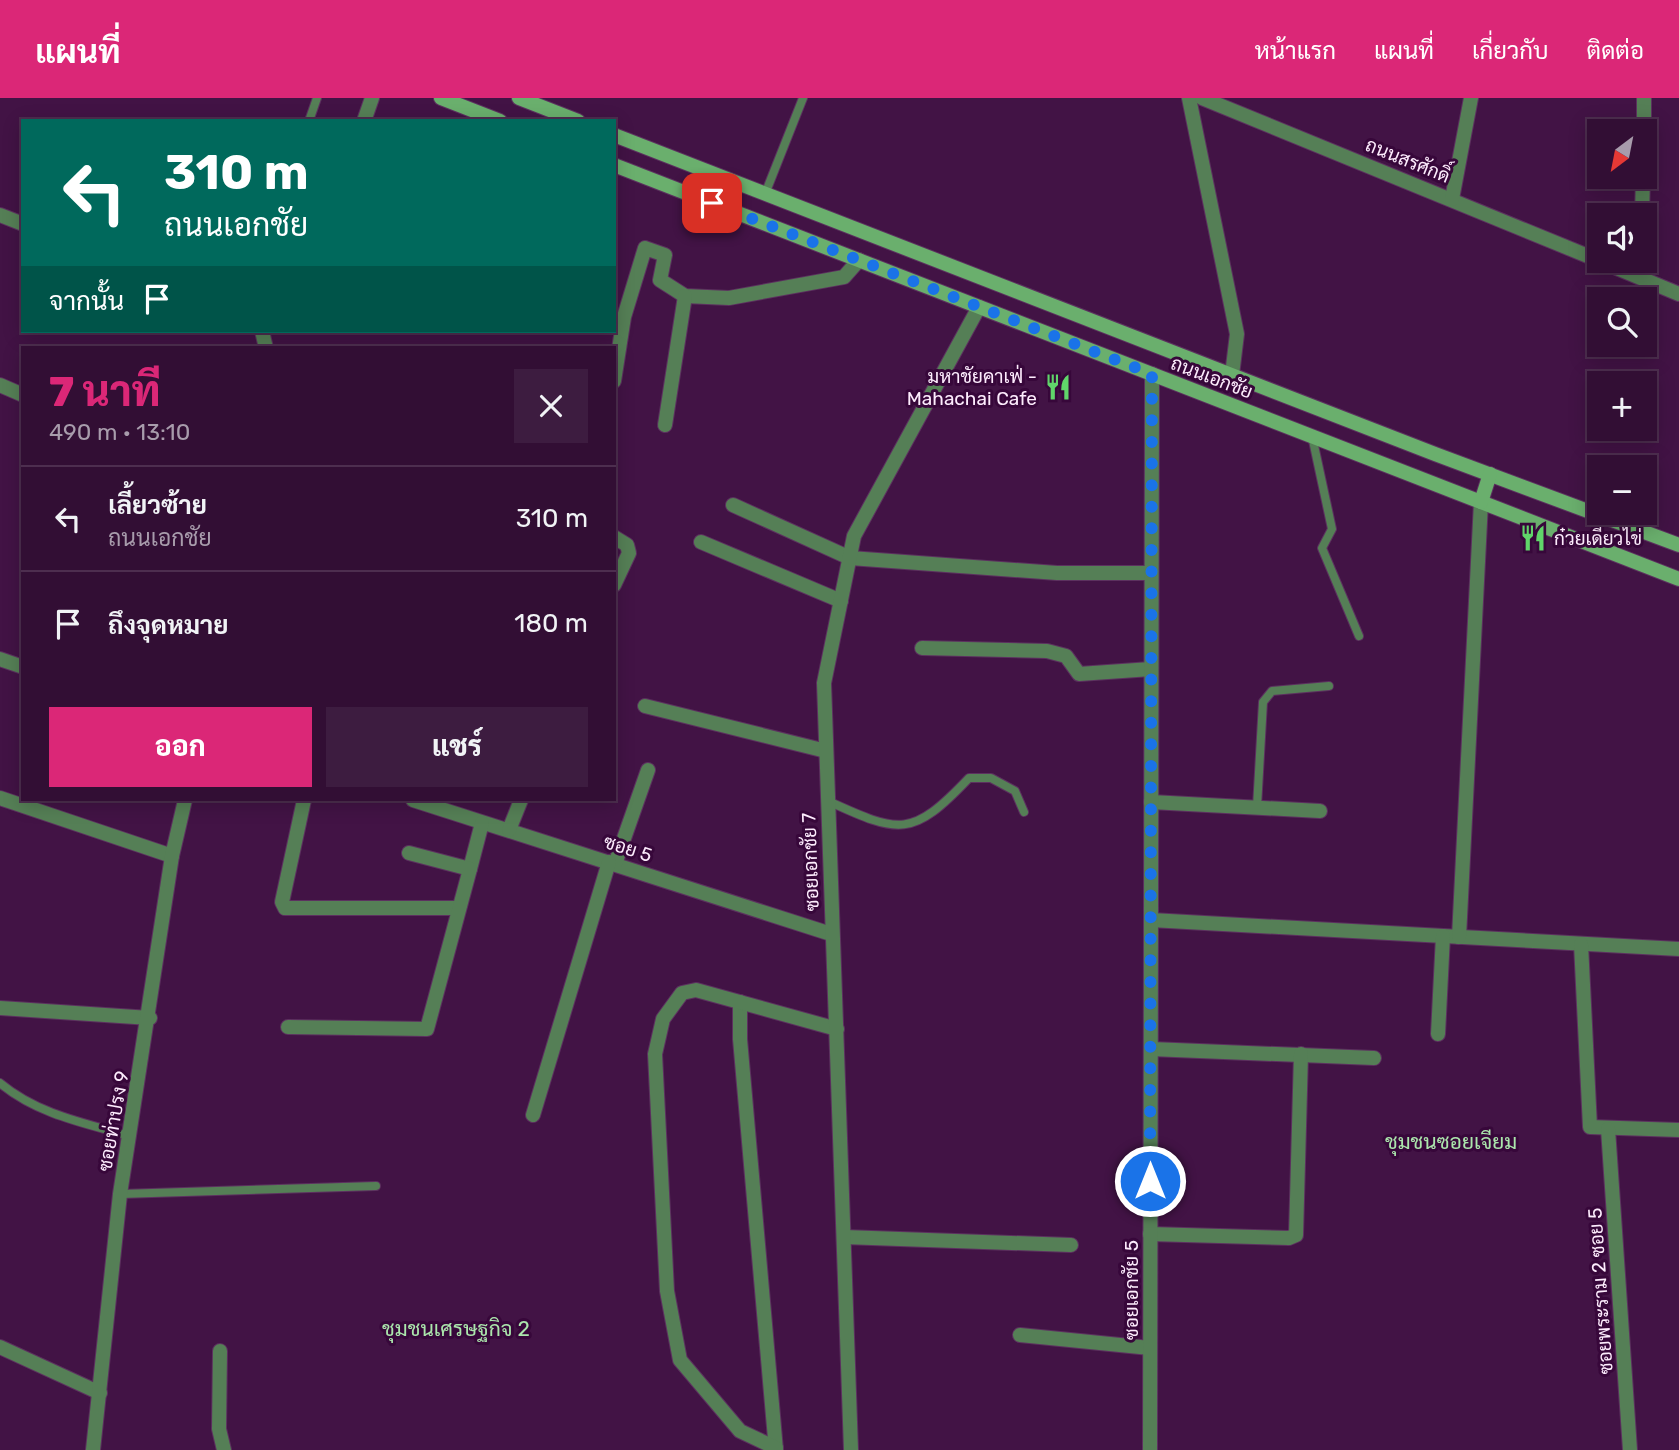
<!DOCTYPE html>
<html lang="th">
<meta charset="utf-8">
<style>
:root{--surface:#320e34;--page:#3d1c40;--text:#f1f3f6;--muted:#a89cac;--line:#4d2e4f;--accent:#db2777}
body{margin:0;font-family:Rubik,Sarabun,sans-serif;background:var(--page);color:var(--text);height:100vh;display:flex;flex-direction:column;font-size:26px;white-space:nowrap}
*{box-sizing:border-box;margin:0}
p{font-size:23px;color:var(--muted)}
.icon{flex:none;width:38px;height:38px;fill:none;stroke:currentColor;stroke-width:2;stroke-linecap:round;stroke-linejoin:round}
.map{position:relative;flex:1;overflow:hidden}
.panel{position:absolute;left:21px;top:248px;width:595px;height:455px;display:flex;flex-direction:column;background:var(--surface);border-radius:0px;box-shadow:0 4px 18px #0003,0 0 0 2px var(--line)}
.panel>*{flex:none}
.hud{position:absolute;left:21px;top:21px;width:595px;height:214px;border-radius:0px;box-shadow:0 4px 18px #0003,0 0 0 2px var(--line);background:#00695c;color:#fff;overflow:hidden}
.needle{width:46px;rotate:212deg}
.fabs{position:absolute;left:1587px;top:21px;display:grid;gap:14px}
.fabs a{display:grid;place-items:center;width:70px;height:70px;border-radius:0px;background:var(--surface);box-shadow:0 4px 18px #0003,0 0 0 2px var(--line);font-size:35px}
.pin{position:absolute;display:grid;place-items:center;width:60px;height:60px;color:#fff;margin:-30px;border-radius:14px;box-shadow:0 4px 10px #0006}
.me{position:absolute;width:77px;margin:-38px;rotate:0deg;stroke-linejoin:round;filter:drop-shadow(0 0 5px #0008)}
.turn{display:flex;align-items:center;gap:24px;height:147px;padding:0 28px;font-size:32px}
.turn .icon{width:91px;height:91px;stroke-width:2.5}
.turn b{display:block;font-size:49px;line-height:60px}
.then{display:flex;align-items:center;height:66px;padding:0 28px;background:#0003;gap:14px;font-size:26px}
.round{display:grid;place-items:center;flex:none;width:74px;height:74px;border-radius:0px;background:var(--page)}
.overview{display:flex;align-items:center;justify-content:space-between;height:119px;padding:0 28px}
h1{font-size:42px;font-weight:800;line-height:52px;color:var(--accent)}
.button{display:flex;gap:14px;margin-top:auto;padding:14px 28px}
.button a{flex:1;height:80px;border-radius:0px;background:var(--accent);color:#fff;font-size:28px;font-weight:800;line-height:80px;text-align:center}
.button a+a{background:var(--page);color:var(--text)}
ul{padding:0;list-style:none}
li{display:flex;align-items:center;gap:21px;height:105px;padding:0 28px;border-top:2px solid var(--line)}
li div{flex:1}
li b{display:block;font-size:26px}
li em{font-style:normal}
header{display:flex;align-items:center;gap:42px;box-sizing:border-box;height:98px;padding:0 35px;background:var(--accent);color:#fff}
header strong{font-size:33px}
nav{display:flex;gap:38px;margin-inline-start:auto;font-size:24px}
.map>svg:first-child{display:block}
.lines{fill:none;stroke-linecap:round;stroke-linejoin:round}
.service-casing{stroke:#5c315f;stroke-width:10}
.minor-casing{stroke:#5c315f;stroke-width:16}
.secondary-casing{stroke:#5c315f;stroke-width:16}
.service{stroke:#557f56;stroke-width:8}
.minor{stroke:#557f56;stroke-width:14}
.secondary{stroke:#6aaf6d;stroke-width:14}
.route{stroke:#1a73e8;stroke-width:12;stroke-dasharray:0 21.6}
.labels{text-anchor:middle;stroke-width:6;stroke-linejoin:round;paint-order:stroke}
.street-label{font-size:19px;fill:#fdecfd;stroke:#37073a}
.poi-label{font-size:19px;fill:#fdecfd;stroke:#37073a;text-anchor:end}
.neighbourhood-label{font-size:21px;fill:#abe6ac;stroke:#37073a}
</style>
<header>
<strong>แผนที่</strong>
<nav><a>หน้าแรก</a><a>แผนที่</a><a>เกี่ยวกับ</a><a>ติดต่อ</a></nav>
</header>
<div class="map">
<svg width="1679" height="1352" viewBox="0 0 1679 1352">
<rect width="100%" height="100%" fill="#421345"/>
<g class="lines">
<g class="service-casing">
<g id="service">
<polyline points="309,23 317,0"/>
<polyline points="765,96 803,0"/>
<polyline points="1312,338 1332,431 1322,450 1359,538"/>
<path d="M828 703C900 736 912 740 969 680H991L1015 693 1024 714"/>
<polyline points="1257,709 1263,604 1272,593 1329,588"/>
<path d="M0 985C37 1016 84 1025 130 1038"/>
<polyline points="120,1096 376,1088"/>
</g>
</g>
<g class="minor-casing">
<g id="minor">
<polyline points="1189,0 1237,236 1232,277"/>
<polyline points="1202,0 1600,163"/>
<polyline points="364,23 372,0"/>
<polyline points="1644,33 1644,0"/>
<polyline points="1452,101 1471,0"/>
<polyline points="0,117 23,126"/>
<polyline points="1642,117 1643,79"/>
<polyline points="1600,163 1679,196"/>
<polyline points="262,233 266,250"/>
<polyline points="614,283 624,219 645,150 665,157 660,182 685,198 729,200 844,179 859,162"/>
<polyline points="0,287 23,297"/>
<polyline points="665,327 685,198"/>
<polyline points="733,407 850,460 1057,475 1151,475"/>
<polyline points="614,439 627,447 629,455 614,487"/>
<polyline points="701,444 841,503"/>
<polyline points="922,550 1047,553 1066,558 1079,576 1151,571"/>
<polyline points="0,561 23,569"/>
<polyline points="645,608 826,653"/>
<polyline points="0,700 172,758"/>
<polyline points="304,702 282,804 285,810 458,810"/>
<polyline points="413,702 831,836"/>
<polyline points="1151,704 1320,713"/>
<polyline points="509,732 521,702"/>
<polyline points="615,766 648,672"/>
<polyline points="470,771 482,725"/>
<polyline points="1151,822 1679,851"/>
<polyline points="1459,839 1481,404"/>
<polyline points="1581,846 1590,1029 1679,1032"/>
<polyline points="740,904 740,941 776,1352"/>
<polyline points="0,910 150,920"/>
<polyline points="288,929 427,931 470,771 409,755"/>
<polyline points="1438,936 1443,838"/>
<polyline points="1151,951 1374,960"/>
<polyline points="533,1017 609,764"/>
<polyline points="1608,1031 1630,1352"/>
<polyline points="1150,1136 1289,1140 1296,1137 1301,956"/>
<polyline points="844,1139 1071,1147"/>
<polyline points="1020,1237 1150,1250"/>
<polyline points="0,1249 100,1295"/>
<polyline points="220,1253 219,1331 224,1352"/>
<polyline points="776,1350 740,1333 680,1262 667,1193 655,956 663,921 682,895 696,892 837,931"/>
<polyline points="93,1352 120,1096 172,758 185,702"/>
<polyline points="851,1352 824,585 854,438 979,209"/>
<polyline points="1150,1352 1152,276"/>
</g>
</g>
<g class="secondary-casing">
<g id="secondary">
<polyline points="441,0 500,23"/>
<polyline points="519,0 578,23"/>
<polyline points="614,37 1435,356 1679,447"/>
<polyline points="614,67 1679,481"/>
<polyline points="1481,404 1490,376"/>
</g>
</g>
<use href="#service" class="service"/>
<use href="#minor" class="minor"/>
<use href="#secondary" class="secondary"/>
</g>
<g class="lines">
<polyline class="route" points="712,105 1152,276 1150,1083"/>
</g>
<defs>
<g id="restaurant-bare" transform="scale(2.1)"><path d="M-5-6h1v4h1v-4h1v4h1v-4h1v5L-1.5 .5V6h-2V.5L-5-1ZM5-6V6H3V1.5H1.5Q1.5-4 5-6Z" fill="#60d56a" stroke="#37073a" stroke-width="2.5" paint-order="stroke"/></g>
</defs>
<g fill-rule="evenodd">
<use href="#restaurant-bare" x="1058" y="289"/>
<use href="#restaurant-bare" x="1533" y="440"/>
</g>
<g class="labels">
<g class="street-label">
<text transform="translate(1408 62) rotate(22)" y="7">ถนนสรศักดิ์</text>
<text transform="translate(1212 279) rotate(21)" y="7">ถนนเอกชัย</text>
<text transform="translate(628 750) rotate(18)" y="7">ซอย 5</text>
<text transform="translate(810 764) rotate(-92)" y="7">ซอยเอกชัย 7</text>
<text transform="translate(113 1023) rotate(-80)" y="7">ซอยท่าปรง 9</text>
<text transform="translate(1131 1192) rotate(-90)" y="7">ซอยเอกชัย 5</text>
<text transform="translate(1600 1193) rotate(-94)" y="7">ซอยพระราม 2 ซอย 5</text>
</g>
<g class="poi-label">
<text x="1037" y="285">มหาชัยคาเฟ่ -<tspan x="1037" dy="22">Mahachai Cafe</tspan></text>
<text x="1554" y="447" text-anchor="start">ก๋วยเดี๋ยวไข่</text>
</g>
<g class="neighbourhood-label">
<text x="1451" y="1051">ชุมชนซอยเจียม</text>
<text x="456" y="1238">ชุมชนเศรษฐกิจ 2</text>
</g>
</g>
</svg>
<div class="fabs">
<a><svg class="needle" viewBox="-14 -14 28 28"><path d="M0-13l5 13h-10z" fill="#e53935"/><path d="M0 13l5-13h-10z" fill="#a89cac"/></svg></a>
<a><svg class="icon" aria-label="sound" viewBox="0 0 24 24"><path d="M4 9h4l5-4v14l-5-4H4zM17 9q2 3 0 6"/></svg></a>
<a><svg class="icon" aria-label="search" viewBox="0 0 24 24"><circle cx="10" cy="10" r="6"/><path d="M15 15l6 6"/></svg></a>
<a>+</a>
<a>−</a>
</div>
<div class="pin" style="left:712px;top:105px;background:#d93025"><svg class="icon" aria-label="arrive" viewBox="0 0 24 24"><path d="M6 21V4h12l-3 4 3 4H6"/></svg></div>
<svg class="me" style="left:1150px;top:1083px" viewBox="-20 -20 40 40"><circle r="17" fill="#1a73e8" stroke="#fff" stroke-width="3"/><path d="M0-11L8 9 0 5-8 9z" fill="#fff"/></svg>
<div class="hud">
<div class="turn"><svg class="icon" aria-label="left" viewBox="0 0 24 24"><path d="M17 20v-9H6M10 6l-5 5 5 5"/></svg><div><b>310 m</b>ถนนเอกชัย</div></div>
<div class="then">จากนั้น<svg class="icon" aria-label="arrive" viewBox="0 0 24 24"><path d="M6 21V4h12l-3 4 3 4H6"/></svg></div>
</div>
<section class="panel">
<div class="overview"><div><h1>7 นาที</h1><p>490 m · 13:10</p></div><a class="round"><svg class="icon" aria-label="close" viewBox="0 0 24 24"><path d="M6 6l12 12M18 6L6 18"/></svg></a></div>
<ul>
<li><svg class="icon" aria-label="left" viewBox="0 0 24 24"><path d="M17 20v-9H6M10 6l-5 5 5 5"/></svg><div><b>เลี้ยวซ้าย</b><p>ถนนเอกชัย</p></div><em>310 m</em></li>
<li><svg class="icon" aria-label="arrive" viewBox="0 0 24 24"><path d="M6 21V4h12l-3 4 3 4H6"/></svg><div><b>ถึงจุดหมาย</b></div><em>180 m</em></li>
</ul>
<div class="button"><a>ออก</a><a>แชร์</a></div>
</section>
</div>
